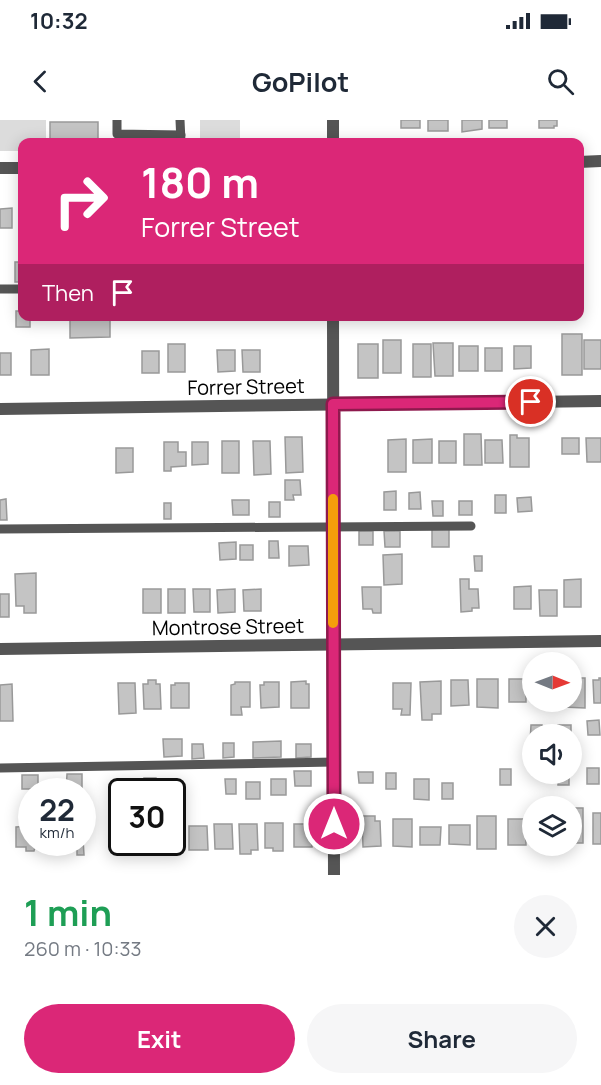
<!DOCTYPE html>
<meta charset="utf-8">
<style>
:root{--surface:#fff;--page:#f6f6f7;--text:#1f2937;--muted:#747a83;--accent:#db2777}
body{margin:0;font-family:Manrope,sans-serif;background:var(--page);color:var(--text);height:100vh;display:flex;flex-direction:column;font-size:22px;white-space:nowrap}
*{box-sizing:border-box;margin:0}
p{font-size:20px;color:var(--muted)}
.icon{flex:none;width:33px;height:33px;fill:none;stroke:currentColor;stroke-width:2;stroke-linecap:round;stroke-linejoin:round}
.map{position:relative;height:755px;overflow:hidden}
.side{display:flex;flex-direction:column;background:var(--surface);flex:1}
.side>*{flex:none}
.hud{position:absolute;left:18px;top:18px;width:566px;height:183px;border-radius:12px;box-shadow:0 3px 15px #0003;background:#db2777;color:#fff;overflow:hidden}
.needle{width:39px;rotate:91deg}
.fabs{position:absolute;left:522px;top:532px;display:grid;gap:12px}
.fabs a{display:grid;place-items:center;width:60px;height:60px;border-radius:50%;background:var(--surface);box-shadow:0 3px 15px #0003;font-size:30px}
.speed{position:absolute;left:18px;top:658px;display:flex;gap:12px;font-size:30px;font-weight:700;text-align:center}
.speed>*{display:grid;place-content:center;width:78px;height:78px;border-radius:50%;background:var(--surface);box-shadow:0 3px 15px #0003;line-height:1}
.speed small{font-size:15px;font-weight:400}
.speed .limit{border:3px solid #111;border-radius:9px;background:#fff;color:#111}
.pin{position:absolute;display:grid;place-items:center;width:51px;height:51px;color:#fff;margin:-26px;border:3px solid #fff;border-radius:50%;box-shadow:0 2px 6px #0007}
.me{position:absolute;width:66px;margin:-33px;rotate:0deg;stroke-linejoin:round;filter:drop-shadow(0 0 4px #0008)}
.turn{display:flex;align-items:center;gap:21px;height:126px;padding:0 24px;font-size:27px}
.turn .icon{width:78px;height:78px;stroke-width:2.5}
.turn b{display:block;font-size:42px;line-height:51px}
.then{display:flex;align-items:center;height:57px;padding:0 24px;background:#0003;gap:12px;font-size:22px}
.round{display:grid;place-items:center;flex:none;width:63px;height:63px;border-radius:32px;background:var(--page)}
.overview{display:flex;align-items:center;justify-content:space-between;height:102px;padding:0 24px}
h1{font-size:36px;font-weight:700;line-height:45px;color:#1e9e55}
.action{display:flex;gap:12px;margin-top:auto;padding:12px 24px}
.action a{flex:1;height:69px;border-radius:36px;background:var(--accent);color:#fff;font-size:24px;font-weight:700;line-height:69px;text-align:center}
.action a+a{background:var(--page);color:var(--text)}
.status{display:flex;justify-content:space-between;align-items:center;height:42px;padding:0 30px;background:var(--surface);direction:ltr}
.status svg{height:16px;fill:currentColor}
header{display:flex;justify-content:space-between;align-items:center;height:78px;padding:0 24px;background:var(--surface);font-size:27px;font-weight:700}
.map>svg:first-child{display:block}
.green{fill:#dcdcdc}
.building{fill:#c4c4c4;stroke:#999;stroke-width:1.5}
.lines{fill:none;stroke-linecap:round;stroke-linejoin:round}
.service{stroke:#555;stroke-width:9}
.minor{stroke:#555;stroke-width:12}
.route-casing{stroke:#8e194d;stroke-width:15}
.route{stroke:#db2777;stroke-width:10}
.slow{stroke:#f59e0b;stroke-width:10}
.labels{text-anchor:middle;stroke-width:5;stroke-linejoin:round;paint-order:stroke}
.street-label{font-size:20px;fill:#000;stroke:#fff}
</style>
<div class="status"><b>10:32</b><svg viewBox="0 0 49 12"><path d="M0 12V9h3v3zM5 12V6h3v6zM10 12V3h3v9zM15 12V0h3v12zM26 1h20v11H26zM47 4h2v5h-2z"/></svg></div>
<header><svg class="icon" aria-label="back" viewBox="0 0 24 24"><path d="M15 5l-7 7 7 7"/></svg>GoPilot<svg class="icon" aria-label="search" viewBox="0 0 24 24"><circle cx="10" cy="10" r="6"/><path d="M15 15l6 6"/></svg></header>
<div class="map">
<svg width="601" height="755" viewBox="0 0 601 755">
<rect width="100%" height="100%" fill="#fff"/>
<g class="green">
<polygon points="0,0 46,0 46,22 22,22 22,31 0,31"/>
<rect x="200" y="0" width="40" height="22"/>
</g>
<g class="building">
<rect x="401" y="0" width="19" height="8"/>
<rect x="428" y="0" width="20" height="11"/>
<polygon points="462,0 482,0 482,9 462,12"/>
<rect x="489" y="0" width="18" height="8"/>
<polygon points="539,0 557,0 557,6 554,6 554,8 539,8"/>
<rect x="50" y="2" width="48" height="18"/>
<polygon points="12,88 12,108 0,108 0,89"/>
<rect x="19" y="89" width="3" height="25"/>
<rect x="15" y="142" width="7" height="20"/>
<polygon points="16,191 22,191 22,196 30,196 30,207 16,207"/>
<polygon points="95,196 110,196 110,217 70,218 70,198 95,198"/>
<rect x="562" y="214" width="20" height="41"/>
<rect x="383" y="220" width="18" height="33"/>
<rect x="584" y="220" width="17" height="29"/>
<polygon points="433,223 453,223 453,256 435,256"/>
<rect x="168" y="224" width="17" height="28"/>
<rect x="358" y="224" width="20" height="34"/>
<rect x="413" y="224" width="18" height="33"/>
<rect x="459" y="226" width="19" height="25"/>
<polygon points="514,226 531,226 531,248 514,249"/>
<rect x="485" y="228" width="17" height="23"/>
<polygon points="49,229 49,255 31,255 31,230"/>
<polygon points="217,230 235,230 235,251 218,252"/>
<polygon points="242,230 260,230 260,252 243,252"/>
<rect x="142" y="231" width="17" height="22"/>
<rect x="0" y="233" width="11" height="22"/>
<polygon points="464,314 481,314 482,345 464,345"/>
<polygon points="510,315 517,315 517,318 529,318 529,347 510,347"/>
<polygon points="285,317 302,317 303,352 286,353"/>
<rect x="562" y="318" width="17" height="16"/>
<polygon points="586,318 601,318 601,342 587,342"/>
<polygon points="406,319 406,352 388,352 388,320"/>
<polygon points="432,319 432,343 413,343 413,320"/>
<polygon points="485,320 502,320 503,343 485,343"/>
<rect x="222" y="321" width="17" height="32"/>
<polygon points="253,321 270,321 271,354 254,355"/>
<rect x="439" y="321" width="17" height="22"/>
<polygon points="164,322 178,322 178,332 186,332 186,346 171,347 171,351 164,351"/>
<polygon points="192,322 208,322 208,344 192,345"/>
<polygon points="116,328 133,328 133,352 116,353"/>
<polygon points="285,360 300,360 301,375 293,375 294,380 285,380"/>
<polygon points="396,371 396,390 384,390 384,372"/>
<polygon points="420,372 421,389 409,389 409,373"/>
<rect x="495" y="375" width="11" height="18"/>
<polygon points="531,377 532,391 518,392 517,378"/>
<polygon points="6,379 7,400 0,400 0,380"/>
<polygon points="232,380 249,380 249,395 233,395"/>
<polygon points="432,381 443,381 443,396 433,396"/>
<rect x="459" y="381" width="13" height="14"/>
<rect x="269" y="382" width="11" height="15"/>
<rect x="164" y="383" width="7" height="16"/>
<rect x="432" y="409" width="17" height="18"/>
<rect x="359" y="411" width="14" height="14"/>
<polygon points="384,411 400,411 400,427 385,427"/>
<polygon points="269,421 278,421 279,438 269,438"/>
<polygon points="236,422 236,439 220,440 219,423"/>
<rect x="240" y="425" width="13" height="15"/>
<polygon points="289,426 308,426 309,445 289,446"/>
<polygon points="402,434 402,464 384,465 383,435"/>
<polygon points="474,436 482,436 482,451 475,451"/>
<polygon points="36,453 36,493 24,493 24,486 16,486 15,454"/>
<polygon points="460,459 469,459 469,469 478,469 479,488 472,488 472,491 461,492"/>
<polygon points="581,459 581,487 564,487 564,460"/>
<polygon points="531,466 531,489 514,489 514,467"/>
<polygon points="362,467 381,467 381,493 373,493 372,489 363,489"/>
<rect x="143" y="469" width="18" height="24"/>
<rect x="168" y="469" width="17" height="24"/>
<polygon points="193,469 210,469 210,492 194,492"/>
<polygon points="235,469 235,492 218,493 217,470"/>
<polygon points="261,469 261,491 244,491 243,470"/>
<polygon points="539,470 557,470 557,496 540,496"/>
<rect x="0" y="474" width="9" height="23"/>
<polygon points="572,558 585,558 585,588 563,587 563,582 572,582"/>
<polygon points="599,558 601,558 601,583 594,583 593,560 599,560"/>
<polygon points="477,559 498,559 498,588 477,587"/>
<rect x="509" y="559" width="17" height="23"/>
<polygon points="148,560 156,560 156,564 160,564 161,589 144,589 143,564 148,564"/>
<polygon points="451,560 468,560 469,585 451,586"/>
<polygon points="306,561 306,564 309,564 309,588 291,588 291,562"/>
<polygon points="441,561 441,594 432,594 432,600 422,600 420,562"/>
<polygon points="235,562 250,562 250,587 241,587 242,595 231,595 231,565 235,564"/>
<polygon points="264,562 279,562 279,587 261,588 260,565 264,565"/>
<polygon points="118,563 135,563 136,593 119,594"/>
<polygon points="175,563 189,563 189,588 171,588 171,565 175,565"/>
<polygon points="393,563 411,563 410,595 401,595 402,589 393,589"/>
<polygon points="12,564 13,601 0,601 0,565"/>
<polygon points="599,600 600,615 588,615 587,601"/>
<polygon points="531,605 542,605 542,615 532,615 532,623 530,623"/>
<rect x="558" y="605" width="13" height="10"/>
<polygon points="163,619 182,619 182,636 164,637"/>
<polygon points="281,621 281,637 253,638 253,622"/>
<polygon points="223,623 234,623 234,637 223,638"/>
<polygon points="192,624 203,624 204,638 192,639"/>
<polygon points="296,624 311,624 311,637 296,638"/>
<rect x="587" y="648" width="12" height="16"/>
<rect x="500" y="649" width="11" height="16"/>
<polygon points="294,651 311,651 311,666 295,666"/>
<polygon points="358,652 373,652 373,663 359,663"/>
<rect x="386" y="653" width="10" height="16"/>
<polygon points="67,654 82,654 82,672 66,672"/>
<rect x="558" y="654" width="11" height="11"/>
<rect x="22" y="655" width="16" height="14"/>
<polygon points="144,658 156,658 157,672 145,672"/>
<polygon points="225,659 236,659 236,674 226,674"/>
<rect x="271" y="659" width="15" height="16"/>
<polygon points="414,659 429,659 429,680 414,679"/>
<rect x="246" y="662" width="14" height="17"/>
<rect x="442" y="663" width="11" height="16"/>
<polygon points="573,688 583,688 583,723 572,723"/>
<rect x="593" y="693" width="8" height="31"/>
<polygon points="362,696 375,696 375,701 380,701 381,726 363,727"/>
<rect x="477" y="696" width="19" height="33"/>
<polygon points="114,698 122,698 122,723 133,723 133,729 125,729 125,733 115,733"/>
<polygon points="393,699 412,699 412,727 393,726"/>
<polygon points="508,699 525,699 526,725 508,725"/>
<polygon points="82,702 84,735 77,735 77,730 66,731 66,723 82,723"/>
<polygon points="265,703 283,703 283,731 273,731 273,728 265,728"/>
<polygon points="214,704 232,704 233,729 215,729"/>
<polygon points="239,704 257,704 258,730 251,730 251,734 240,734"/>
<rect x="294" y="704" width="18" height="23"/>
<polygon points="449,705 470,705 470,725 449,724"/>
<polygon points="32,706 32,723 36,723 34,731 26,731 26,727 16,727 16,707"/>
<polygon points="172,706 182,706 182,730 164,730 164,723 172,723"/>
<polygon points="189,706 207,706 208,730 189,730"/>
<polygon points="420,707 441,707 440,725 420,725"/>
<polygon points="139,723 158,723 158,729 139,730"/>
</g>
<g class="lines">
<g class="service">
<polyline points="117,0 117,14 181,15"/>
<polyline points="180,0 181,22"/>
<polyline points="0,169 22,169"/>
<polyline points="0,409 471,406"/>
<polyline points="0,648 334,642"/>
</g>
<g class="minor">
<polyline points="333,0 333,22"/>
<polyline points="579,42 601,41"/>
<polyline points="0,48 22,48"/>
<polyline points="333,196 334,755"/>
<polyline points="0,289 601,281"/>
<polyline points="0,529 601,521"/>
</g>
</g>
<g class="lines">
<g class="route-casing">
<polyline id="route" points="334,704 333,284 531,282"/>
</g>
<use href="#route" class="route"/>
<polyline class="slow" points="333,379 333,503"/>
</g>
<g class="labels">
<g class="street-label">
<text transform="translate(246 267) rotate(-1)" y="7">Forrer Street</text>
<text transform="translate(228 507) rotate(-1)" y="7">Montrose Street</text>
</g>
</g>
</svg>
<div class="fabs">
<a><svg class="needle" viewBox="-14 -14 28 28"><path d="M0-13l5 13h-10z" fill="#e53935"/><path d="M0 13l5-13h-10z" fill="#747a83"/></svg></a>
<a><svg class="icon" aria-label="sound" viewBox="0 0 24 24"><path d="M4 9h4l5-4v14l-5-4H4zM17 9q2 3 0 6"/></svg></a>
<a><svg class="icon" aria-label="layers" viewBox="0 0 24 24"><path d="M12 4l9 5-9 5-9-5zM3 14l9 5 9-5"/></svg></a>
</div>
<div class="speed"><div>22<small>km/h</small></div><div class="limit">30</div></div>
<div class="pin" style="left:531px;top:282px;background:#d93025"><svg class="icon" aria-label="arrive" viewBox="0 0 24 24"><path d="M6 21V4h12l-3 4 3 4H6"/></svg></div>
<svg class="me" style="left:334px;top:704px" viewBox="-20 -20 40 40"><circle r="17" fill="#db2777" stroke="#fff" stroke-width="3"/><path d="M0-11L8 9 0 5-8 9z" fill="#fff"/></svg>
<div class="hud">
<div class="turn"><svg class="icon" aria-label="right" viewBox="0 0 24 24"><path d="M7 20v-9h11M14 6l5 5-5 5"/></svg><div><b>180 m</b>Forrer Street</div></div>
<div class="then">Then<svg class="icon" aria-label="arrive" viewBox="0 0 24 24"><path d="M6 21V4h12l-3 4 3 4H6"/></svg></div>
</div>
</div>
<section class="side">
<div class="overview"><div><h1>1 min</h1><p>260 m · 10:33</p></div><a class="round"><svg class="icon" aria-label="close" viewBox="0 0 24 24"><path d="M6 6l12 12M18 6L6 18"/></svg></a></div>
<div class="action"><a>Exit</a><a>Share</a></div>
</section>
